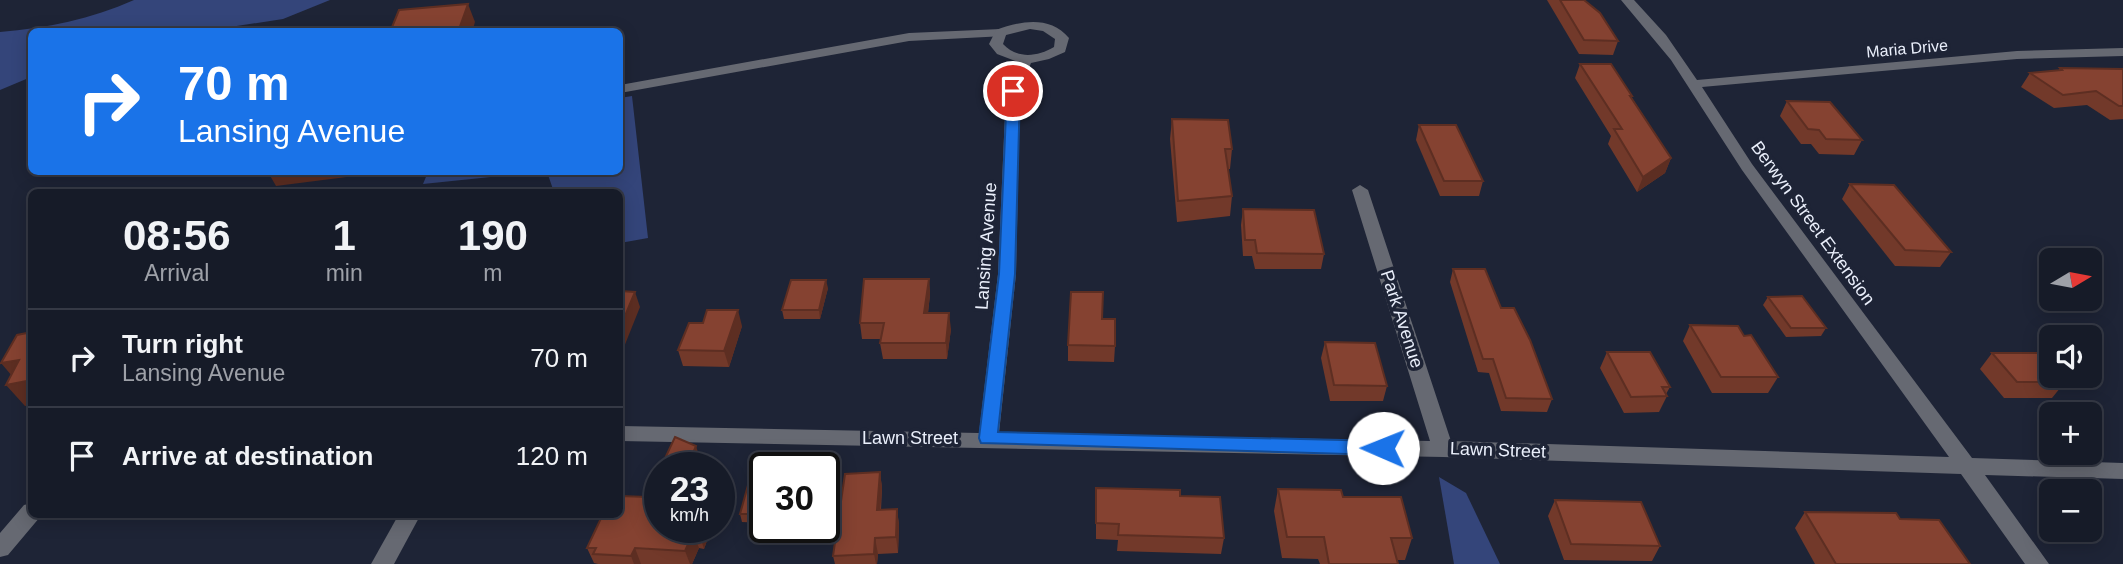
<!DOCTYPE html>
<meta charset="utf-8">
<style>
:root{--surface:#161b28;--page:#232834;--text:#f1f3f6;--muted:#9ea1a8;--line:#353945}
body{margin:0;font-family:Helvetica,sans-serif;background:var(--page);color:var(--text);height:100vh;display:flex;flex-direction:column;font-size:26px;white-space:nowrap}
*{box-sizing:border-box;margin:0}
p{font-size:23px;color:var(--muted)}
.icon{flex:none;width:38px;height:38px;fill:none;stroke:currentColor;stroke-width:2;stroke-linecap:round;stroke-linejoin:round}
.map{position:relative;flex:1;overflow:hidden}
.side{position:absolute;left:28px;top:189px;width:595px;height:329px;display:flex;flex-direction:column;background:var(--surface);border-radius:10px;box-shadow:0 4px 18px #0003,0 0 0 2px var(--line)}
.side>*{flex:none}
.banner{position:absolute;left:28px;top:28px;width:595px;height:147px;border-radius:10px;box-shadow:0 4px 18px #0003,0 0 0 2px var(--line);background:#1a73e8;color:#fff;overflow:hidden}
.needle{width:46px;rotate:80deg}
.buttons{position:absolute;left:2039px;top:248px;display:grid;gap:14px}
.buttons a{display:grid;place-items:center;width:63px;height:63px;border-radius:10px;background:var(--surface);box-shadow:0 4px 18px #0003,0 0 0 2px var(--line);font-size:35px}
.speed{position:absolute;left:644px;top:452px;display:flex;gap:14px;font-size:35px;font-weight:700;text-align:center}
.speed>*{display:grid;place-content:center;width:91px;height:91px;border-radius:50%;background:var(--surface);box-shadow:0 4px 18px #0003,0 0 0 2px var(--line);line-height:1}
.speed small{font-size:18px;font-weight:400}
.speed .limit{border:4px solid #111;border-radius:10px;background:#fff;color:#111}
.pin{position:absolute;display:grid;place-items:center;width:60px;height:60px;color:#fff;margin:-30px;border:4px solid #fff;border-radius:50%;box-shadow:0 2px 7px #0007}
.me{position:absolute;width:77px;margin:-38px;rotate:271deg;stroke-linejoin:round;filter:drop-shadow(0 0 5px #0008)}
.turn{display:flex;align-items:center;gap:24px;height:147px;padding:0 35px;font-size:32px}
.turn .icon{width:91px;height:91px;stroke-width:2.5}
.turn b{display:block;font-size:49px;line-height:60px}
.eta{display:flex;justify-content:space-evenly;align-items:center;height:119px;text-align:center}
.eta b{font-size:42px;font-weight:600;line-height:49px}
ul{padding:0;list-style:none}
li{display:flex;align-items:center;gap:21px;height:98px;padding:0 35px;border-top:2px solid var(--line)}
li div{flex:1}
li b{display:block;font-size:26px}
li em{font-style:normal}
.map>svg:first-child{display:block}
.green{fill:#34457a}
.lines{fill:none;stroke-linecap:round;stroke-linejoin:round}
.lane{fill:#666972;fill-rule:evenodd}
.street{fill:#666972;fill-rule:evenodd}
.wall{fill:#72392a}
.shaded-wall{fill:#5d2e22}
.building{fill:#854231;stroke:#5d2e22;stroke-width:2}
.route{fill:#1a73e8;stroke:#114b97;stroke-width:2}
.labels{text-anchor:middle;stroke-width:7;stroke-linejoin:round;paint-order:stroke}
.far-street-label{font-size:16px;fill:#eaeffb;stroke:#1e2436}
.street-label{font-size:18px;fill:#eaeffb;stroke:#1e2436}
</style>
<div class="map">
<svg width="2123" height="564" viewBox="0 0 2123 564">
<rect width="100%" height="100%" fill="#1e2436"/>
<g class="green">
<path d="M134 0H330L283 19 204 31 32 32 31 77 0 90V32C47 28 91 19 134 0Z"/>
<polygon points="632,96 648,238 620,243 620,192 554,192 547,172 620,172 620,98"/>
<polygon points="428,172 539,172 423,184"/>
<polygon points="1439,477 1466,493 1500,564 1454,564"/>
</g>
<g class="lines">
<polygon class="lane" points="1001,29 1007,33 1005,36 909,41 620,93 620,85 909,33"/>
<g class="street">
<path d="M1621 0H1634L1666 35 1697 80 2017 51 2123 48V56L2017 59 1702 87 1752 164 1972 458 2123 463V479L1985 475 2049 564H2025L1961 474 1443 457 620 441 621 426 979 433 998 274 1006 91 1018 62 997 54 989 44 996 30C1020 21 1050 15 1069 38L1065 52 1049 59 1031 63 1020 91 1016 274 999 433 1430 441 1352 190 1360 185 1368 190 1451 441 1949 457 1742 170 1671 60ZM1030 29 1043 31 1055 39 1054 47C1037 57 1017 59 1003 44L1006 35Z"/>
<polygon points="32,503 32,514 41,514 40,517 8,555 0,557 0,533 24,505"/>
<polygon points="399,514 421,514 394,564 371,564"/>
</g>
</g>
<g class="wall">
<polygon points="1547,0 1584,0 1618,41 1613,55 1579,54"/>
<polygon points="1580,64 1632,96 1632,98 1671,158 1665,173 1637,192 1608,144 1611,136 1575,78"/>
<polygon points="2060,68 2123,69 2123,119 2110,120 2087,105 2054,108 2021,87 2030,73 2059,70"/>
<polygon points="1787,101 1862,140 1854,155 1819,154 1811,144 1801,144 1780,116"/>
<polygon points="1172,119 1232,149 1230,169 1228,169 1232,196 1230,216 1177,222 1170,139"/>
<polygon points="1419,125 1483,181 1479,196 1440,196 1416,140"/>
<polygon points="1850,184 1951,252 1940,267 1895,266 1842,199"/>
<polygon points="1243,209 1324,254 1321,269 1255,269 1252,256 1243,256 1241,225"/>
<polygon points="1453,269 1501,308 1552,399 1547,412 1501,411 1489,373 1478,372 1450,282"/>
<polygon points="929,279 930,295 928,313 951,329 947,359 883,359 880,343 881,339 862,339 860,323"/>
<polygon points="828,288 820,319 784,319 782,310"/>
<polygon points="1768,297 1826,328 1821,336 1786,337 1763,305"/>
<polygon points="1102,319 1115,346 1114,362 1068,361 1068,345"/>
<polygon points="1690,325 1744,336 1778,377 1768,393 1712,393 1683,341"/>
<polygon points="742,326 729,367 683,366 678,350"/>
<polygon points="1325,342 1387,386 1383,401 1330,401 1321,358"/>
<polygon points="1607,352 1670,387 1666,394 1667,396 1659,412 1624,413 1600,368"/>
<polygon points="1992,353 2065,382 2052,398 2004,398 1980,369"/>
<polygon points="880,472 882,488 881,510 897,509 899,525 898,553 878,554 877,564 835,564 833,556"/>
<polygon points="765,478 765,523 742,522 740,514"/>
<polygon points="1096,488 1180,496 1224,538 1221,554 1117,551 1118,540 1096,539"/>
<polygon points="1278,489 1343,497 1412,538 1405,560 1397,560 1398,564 1320,564 1318,559 1282,558 1274,511"/>
<polygon points="1555,500 1660,546 1652,561 1564,560 1548,516"/>
<polygon points="1805,512 1900,519 1970,564 1815,564 1795,528"/>
<polygon points="712,527 704,549 699,548 692,564 598,564 594,563 587,548"/>
</g>
<g class="shaded-wall">
<polygon points="468,4 475,22 472,32 458,32"/>
<polygon points="1671,158 1665,173 1637,192 1643,177"/>
<polygon points="268,172 386,172 276,186"/>
<polygon points="929,279 930,295 926,329 924,313"/>
<polygon points="826,280 828,288 820,319 819,310"/>
<polygon points="635,292 640,307 620,357 620,328"/>
<polygon points="738,310 742,326 729,367 724,351"/>
<polygon points="949,313 951,329 947,359 946,343"/>
<polygon points="19,360 32,375 32,405 25,406 6,385 18,383 1,363"/>
<polygon points="696,446 701,462 699,467 687,467"/>
<polygon points="880,472 882,488 879,526 877,510"/>
<polygon points="897,509 899,525 898,553 896,537"/>
<polygon points="701,527 712,527 704,549 699,533"/>
<polygon points="693,533 699,548 692,564 690,564 685,551"/>
<polygon points="875,538 878,554 877,564 876,564 874,554"/>
<polygon points="635,548 641,564 634,564 631,556"/>
</g>
<g class="building">
<polygon points="1560,0 1584,0 1600,13 1618,41 1584,40"/>
<polygon points="468,4 458,32 390,32 399,10"/>
<polygon points="1580,64 1611,64 1632,96 1630,96 1671,158 1643,177 1614,129 1622,129"/>
<polygon points="2060,68 2123,69 2123,106 2119,106 2096,91 2063,95 2030,73 2062,70"/>
<polygon points="1787,101 1830,102 1862,140 1826,139 1819,130 1808,129"/>
<polygon points="1172,119 1228,120 1232,149 1225,149 1232,196 1178,201"/>
<polygon points="1419,125 1456,125 1483,181 1444,181"/>
<polygon points="1850,184 1894,185 1951,252 1905,250"/>
<polygon points="1243,209 1314,210 1324,254 1257,253 1255,240 1245,240"/>
<polygon points="1453,269 1485,269 1501,308 1514,308 1530,340 1552,399 1506,398 1493,359 1483,359"/>
<polygon points="864,279 929,279 924,313 949,313 946,343 880,343 884,323 860,323"/>
<polygon points="791,280 826,280 819,310 782,310"/>
<polygon points="620,291 635,292 620,328"/>
<polygon points="1071,292 1103,292 1102,319 1115,319 1115,346 1068,345"/>
<polygon points="1802,296 1826,328 1791,328 1768,297"/>
<polygon points="707,310 738,310 724,351 678,350 689,323 703,323"/>
<polygon points="1690,325 1738,326 1744,336 1751,335 1778,377 1721,377"/>
<polygon points="32,332 32,380 6,385 19,360 1,363 17,335"/>
<polygon points="1325,342 1375,343 1387,386 1334,385"/>
<polygon points="1607,352 1650,352 1670,387 1662,387 1667,396 1631,397"/>
<polygon points="1992,353 2039,353 2051,366 2051,376 2060,376 2065,382 2017,382"/>
<polygon points="675,437 696,446 687,467 661,467"/>
<polygon points="660,471 660,527 701,527 699,533 693,533 685,551 635,548 631,556 593,554 596,548 587,548 603,514 620,514 620,496 648,497"/>
<polygon points="880,472 877,510 897,509 896,537 875,538 874,554 833,556 845,474"/>
<polygon points="750,478 765,478 765,514 740,514"/>
<polygon points="1096,488 1180,490 1180,496 1220,497 1224,538 1118,535 1119,524 1096,523"/>
<polygon points="1278,489 1341,490 1343,497 1401,497 1412,538 1391,538 1398,564 1329,564 1324,537 1287,537"/>
<polygon points="1555,500 1641,502 1660,546 1571,544"/>
<polygon points="1805,512 1896,513 1900,519 1939,520 1970,564 1836,564"/>
</g>
<polygon class="route" points="1013,87 1020,91 1015,274 998,432 1383,441 1390,443 1392,448 1390,453 1383,455 981,443 979,438 999,274 1007,91"/>
<g class="labels">
<g class="far-street-label">
<text transform="translate(1907 48) rotate(-5)" y="6">Maria Drive</text>
</g>
<g class="street-label">
<text transform="translate(1813 223) rotate(54)" y="6">Berwyn Street Extension</text>
<text transform="translate(986 246) rotate(-86)" y="6">Lansing Avenue</text>
<text transform="translate(1402 319) rotate(72)" y="6">Park Avenue</text>
<text x="910" y="444">Lawn Street</text>
<text transform="translate(1498 450) rotate(2)" y="6">Lawn Street</text>
</g>
</g>
</svg>
<div class="buttons">
<a><svg class="needle" viewBox="-14 -14 28 28"><path d="M0-13l5 13h-10z" fill="#e53935"/><path d="M0 13l5-13h-10z" fill="#9ea1a8"/></svg></a>
<a><svg class="icon" aria-label="sound" viewBox="0 0 24 24"><path d="M4 9h4l5-4v14l-5-4H4zM17 9q2 3 0 6"/></svg></a>
<a>+</a>
<a>−</a>
</div>
<div class="speed"><div>23<small>km/h</small></div><div class="limit">30</div></div>
<div class="pin" style="left:1013px;top:91px;background:#d93025"><svg class="icon" aria-label="arrive" viewBox="0 0 24 24"><path d="M6 21V4h12l-3 4 3 4H6"/></svg></div>
<svg class="me" style="left:1383px;top:448px" viewBox="-20 -20 40 40"><circle r="19" fill="#fff"/><path d="M0-13L10 11 0 6-10 11z" fill="#1a73e8"/></svg>
<div class="banner">
<div class="turn"><svg class="icon" aria-label="right" viewBox="0 0 24 24"><path d="M7 20v-9h11M14 6l5 5-5 5"/></svg><div><b>70 m</b>Lansing Avenue</div></div>
</div>
<section class="side">
<div class="eta">
<div><b>08:56</b><p>Arrival</p></div>
<div><b>1</b><p>min</p></div>
<div><b>190</b><p>m</p></div>
</div>
<ul>
<li><svg class="icon" aria-label="right" viewBox="0 0 24 24"><path d="M7 20v-9h11M14 6l5 5-5 5"/></svg><div><b>Turn right</b><p>Lansing Avenue</p></div><em>70 m</em></li>
<li><svg class="icon" aria-label="arrive" viewBox="0 0 24 24"><path d="M6 21V4h12l-3 4 3 4H6"/></svg><div><b>Arrive at destination</b></div><em>120 m</em></li>
</ul>
</section>
</div>
